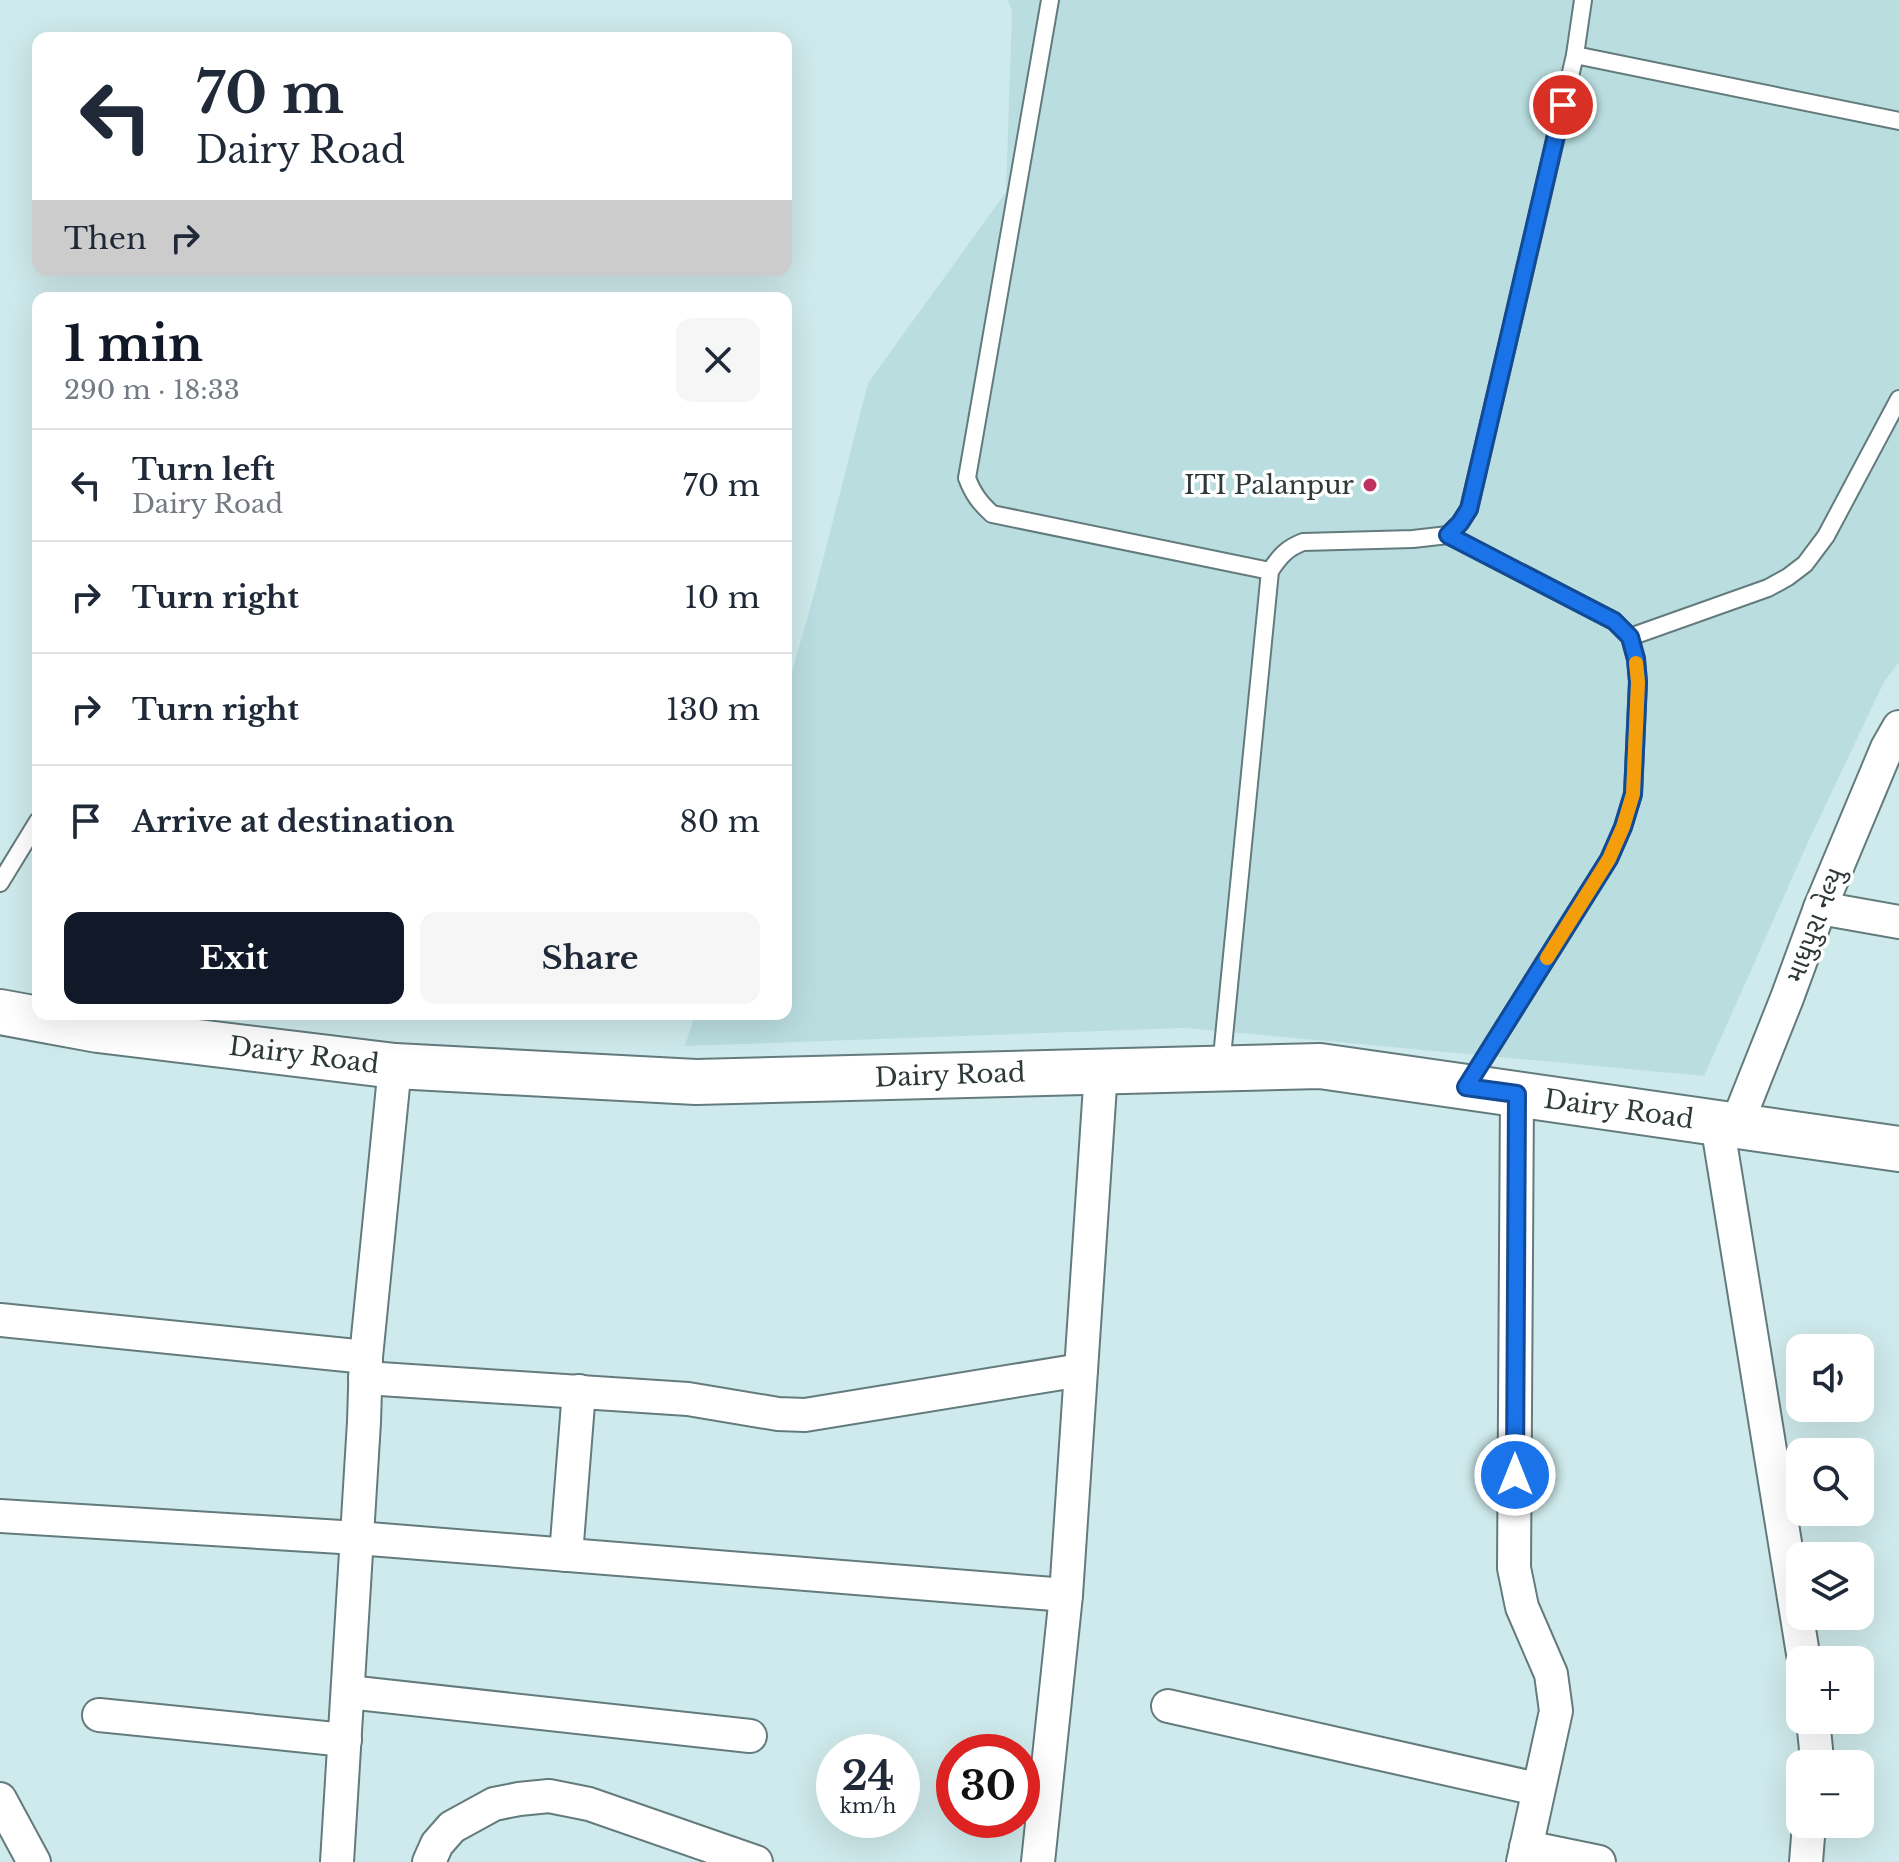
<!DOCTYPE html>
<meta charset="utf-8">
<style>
:root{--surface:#fff;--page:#f6f6f7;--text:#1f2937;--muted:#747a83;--line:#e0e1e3;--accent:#111827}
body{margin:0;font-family:"Libre Baskerville","Noto Sans Gujarati",serif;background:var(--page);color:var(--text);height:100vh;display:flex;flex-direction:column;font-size:30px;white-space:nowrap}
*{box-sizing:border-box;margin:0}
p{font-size:26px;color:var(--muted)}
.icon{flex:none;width:44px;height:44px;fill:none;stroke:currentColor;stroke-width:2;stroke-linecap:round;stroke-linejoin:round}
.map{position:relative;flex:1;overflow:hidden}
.panel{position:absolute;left:32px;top:292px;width:760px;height:728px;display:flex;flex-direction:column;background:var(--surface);border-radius:16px;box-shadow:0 8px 32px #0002}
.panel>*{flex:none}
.top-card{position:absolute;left:32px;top:32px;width:760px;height:244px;border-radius:16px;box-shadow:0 8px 32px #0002;background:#fff;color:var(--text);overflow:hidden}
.fabs{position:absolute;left:1786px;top:1334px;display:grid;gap:16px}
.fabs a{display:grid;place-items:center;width:88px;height:88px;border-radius:16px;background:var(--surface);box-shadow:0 8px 32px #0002;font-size:40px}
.speed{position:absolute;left:816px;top:1734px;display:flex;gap:16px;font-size:40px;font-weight:700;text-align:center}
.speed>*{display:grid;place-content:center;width:104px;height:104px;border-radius:50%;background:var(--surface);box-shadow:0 8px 32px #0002;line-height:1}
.speed small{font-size:20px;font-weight:400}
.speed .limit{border:12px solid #d22;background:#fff;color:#111}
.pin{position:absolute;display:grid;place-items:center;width:68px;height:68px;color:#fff;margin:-34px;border:4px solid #fff;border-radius:50%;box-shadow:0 2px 8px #0007}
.me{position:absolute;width:88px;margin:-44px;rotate:0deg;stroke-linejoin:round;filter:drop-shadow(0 0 6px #0008)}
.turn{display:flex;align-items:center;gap:28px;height:168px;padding:0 32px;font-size:36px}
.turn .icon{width:104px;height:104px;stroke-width:2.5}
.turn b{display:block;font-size:56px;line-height:68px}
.then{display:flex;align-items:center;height:76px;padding:0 32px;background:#0003;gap:16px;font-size:30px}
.round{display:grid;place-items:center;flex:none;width:84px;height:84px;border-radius:16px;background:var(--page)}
.summary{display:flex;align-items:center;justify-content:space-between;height:136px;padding:0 32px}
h1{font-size:48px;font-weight:700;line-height:60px;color:var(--accent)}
.action{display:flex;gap:16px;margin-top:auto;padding:16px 32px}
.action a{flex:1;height:92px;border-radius:16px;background:var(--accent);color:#fff;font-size:32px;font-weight:700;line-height:92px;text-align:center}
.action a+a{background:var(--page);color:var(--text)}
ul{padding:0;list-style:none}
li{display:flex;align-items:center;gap:24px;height:112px;padding:0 32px;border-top:2px solid var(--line)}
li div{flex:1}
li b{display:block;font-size:30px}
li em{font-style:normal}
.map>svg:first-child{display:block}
.built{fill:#badee0}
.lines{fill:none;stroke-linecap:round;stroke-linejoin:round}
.lane-casing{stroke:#637b7d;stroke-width:20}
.street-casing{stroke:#637b7d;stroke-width:36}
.secondary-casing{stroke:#637b7d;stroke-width:48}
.lane{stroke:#fff;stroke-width:16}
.street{stroke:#fff;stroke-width:32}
.secondary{stroke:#fff;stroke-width:44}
.route-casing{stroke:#114b97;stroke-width:20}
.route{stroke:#1a73e8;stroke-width:14}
.slow{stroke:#f59e0b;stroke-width:14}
.poi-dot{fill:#be3161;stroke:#fff;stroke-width:3}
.labels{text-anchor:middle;stroke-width:7;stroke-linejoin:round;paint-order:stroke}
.poi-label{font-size:26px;fill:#2e3939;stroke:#fff;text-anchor:end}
.street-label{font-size:26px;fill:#2e3939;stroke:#fff}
</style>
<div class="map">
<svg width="1899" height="1862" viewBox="0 0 1899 1862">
<rect width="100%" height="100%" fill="#cfeaec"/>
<polygon class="built" points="1008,0 1899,0 1899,662 1884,682 1809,840 1704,1076 1185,1028 685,1046 695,1014 786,1014 786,693 816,587 868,383 1006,192 1012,11"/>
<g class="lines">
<g class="lane-casing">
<g id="lane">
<path d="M1050 0 967 478C973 494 980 503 992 514L1270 571"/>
<polyline points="1575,55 1899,121"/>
<polyline points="1448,535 1614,621 1630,637 1636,659 1638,682 1633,794 1623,827 1609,859 1468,1084"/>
<polyline points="1630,637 1768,588 1788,577 1805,564 1826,536 1899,399"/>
<polyline points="0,883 38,821"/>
<path d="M1221 1067 1270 571C1280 556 1287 548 1303 542L1413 539 1448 535 1460 523 1469 509 1575 55 1583 0"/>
</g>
</g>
<g class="street-casing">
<g id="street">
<polyline points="1820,908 1899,922"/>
<polyline points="1517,1094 1514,1568 1522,1607 1551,1674 1556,1711 1523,1862"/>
<polyline points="1717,1123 1804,1660"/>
<polyline points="1736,1126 1787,998 1820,908 1887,748 1899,727"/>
<polyline points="0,1320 366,1357"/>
<polyline points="365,1378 688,1399 778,1414 805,1415 1081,1370"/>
<polyline points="0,1516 357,1538 1066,1595"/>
<polyline points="566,1555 579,1391"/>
<polyline points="348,1692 750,1736"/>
<polyline points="1168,1706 1537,1789"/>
<polyline points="99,1715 345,1740"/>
<polyline points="1813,1720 1816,1749 1814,1764"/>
<polyline points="0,1799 34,1862"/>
<polyline points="1526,1847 1599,1862"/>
<polyline points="337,1862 364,1422 366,1357 395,1066"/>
<polyline points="429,1862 437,1844 452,1827 494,1804 519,1799 549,1796 589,1804 756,1862"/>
<polyline points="1038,1862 1066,1595 1101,1071"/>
<polyline points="1806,1862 1809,1824"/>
</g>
</g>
<g class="secondary-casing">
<polyline id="secondary" points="0,1012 98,1030 395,1066 696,1082 1320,1066 1899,1149"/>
</g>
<use href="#lane" class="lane"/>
<use href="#street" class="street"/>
<use href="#secondary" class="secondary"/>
</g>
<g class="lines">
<g class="route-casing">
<polyline id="route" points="1515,1475 1517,1094 1466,1087 1609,859 1623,827 1633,794 1638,682 1636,659 1630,637 1614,621 1448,535 1460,523 1469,509 1563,105"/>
</g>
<use href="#route" class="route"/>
<polyline class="slow" points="1547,958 1609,859 1623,827 1633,794 1638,682 1636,663"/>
</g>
<circle class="poi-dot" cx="1370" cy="485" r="8"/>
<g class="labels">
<g class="poi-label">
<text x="1354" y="494">ITI Palanpur</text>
</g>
<g class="street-label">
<text transform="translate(1815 925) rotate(-69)" y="9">માધુપુરા નેલ્યુ</text>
<text transform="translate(304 1055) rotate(7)" y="9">Dairy Road</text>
<text transform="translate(950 1075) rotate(-2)" y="9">Dairy Road</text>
<text transform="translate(1619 1109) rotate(8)" y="9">Dairy Road</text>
</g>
</g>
</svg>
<div class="fabs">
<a><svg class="icon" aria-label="sound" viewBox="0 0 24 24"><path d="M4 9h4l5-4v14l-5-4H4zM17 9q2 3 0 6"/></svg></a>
<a><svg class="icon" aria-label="search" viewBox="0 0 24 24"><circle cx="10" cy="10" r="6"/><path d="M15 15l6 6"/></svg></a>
<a><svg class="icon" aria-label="layers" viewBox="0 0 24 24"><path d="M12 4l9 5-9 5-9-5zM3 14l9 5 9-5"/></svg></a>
<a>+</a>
<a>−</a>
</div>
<div class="speed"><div>24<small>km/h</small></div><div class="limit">30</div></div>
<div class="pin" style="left:1563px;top:105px;background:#d93025"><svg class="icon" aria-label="arrive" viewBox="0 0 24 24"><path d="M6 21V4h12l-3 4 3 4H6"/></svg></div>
<svg class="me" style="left:1515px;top:1475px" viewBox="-20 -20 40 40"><circle r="17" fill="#1a73e8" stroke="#fff" stroke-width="3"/><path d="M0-11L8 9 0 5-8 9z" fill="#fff"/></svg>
<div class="top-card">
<div class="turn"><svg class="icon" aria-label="left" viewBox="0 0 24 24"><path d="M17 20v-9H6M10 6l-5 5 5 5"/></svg><div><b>70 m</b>Dairy Road</div></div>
<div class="then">Then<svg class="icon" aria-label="right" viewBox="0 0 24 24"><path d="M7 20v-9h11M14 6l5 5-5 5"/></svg></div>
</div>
<section class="panel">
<div class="summary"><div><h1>1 min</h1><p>290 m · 18:33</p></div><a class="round"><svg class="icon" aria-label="close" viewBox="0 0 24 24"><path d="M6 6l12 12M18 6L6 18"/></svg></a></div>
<ul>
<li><svg class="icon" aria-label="left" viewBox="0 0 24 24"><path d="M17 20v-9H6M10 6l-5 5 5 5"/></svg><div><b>Turn left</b><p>Dairy Road</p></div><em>70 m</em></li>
<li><svg class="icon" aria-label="right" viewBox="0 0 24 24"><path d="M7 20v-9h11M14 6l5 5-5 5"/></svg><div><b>Turn right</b></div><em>10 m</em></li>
<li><svg class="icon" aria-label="right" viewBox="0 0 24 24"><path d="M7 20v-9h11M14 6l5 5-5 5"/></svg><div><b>Turn right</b></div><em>130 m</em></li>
<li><svg class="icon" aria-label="arrive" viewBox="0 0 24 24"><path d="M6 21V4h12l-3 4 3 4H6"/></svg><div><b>Arrive at destination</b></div><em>80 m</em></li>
</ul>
<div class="action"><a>Exit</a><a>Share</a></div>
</section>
</div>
